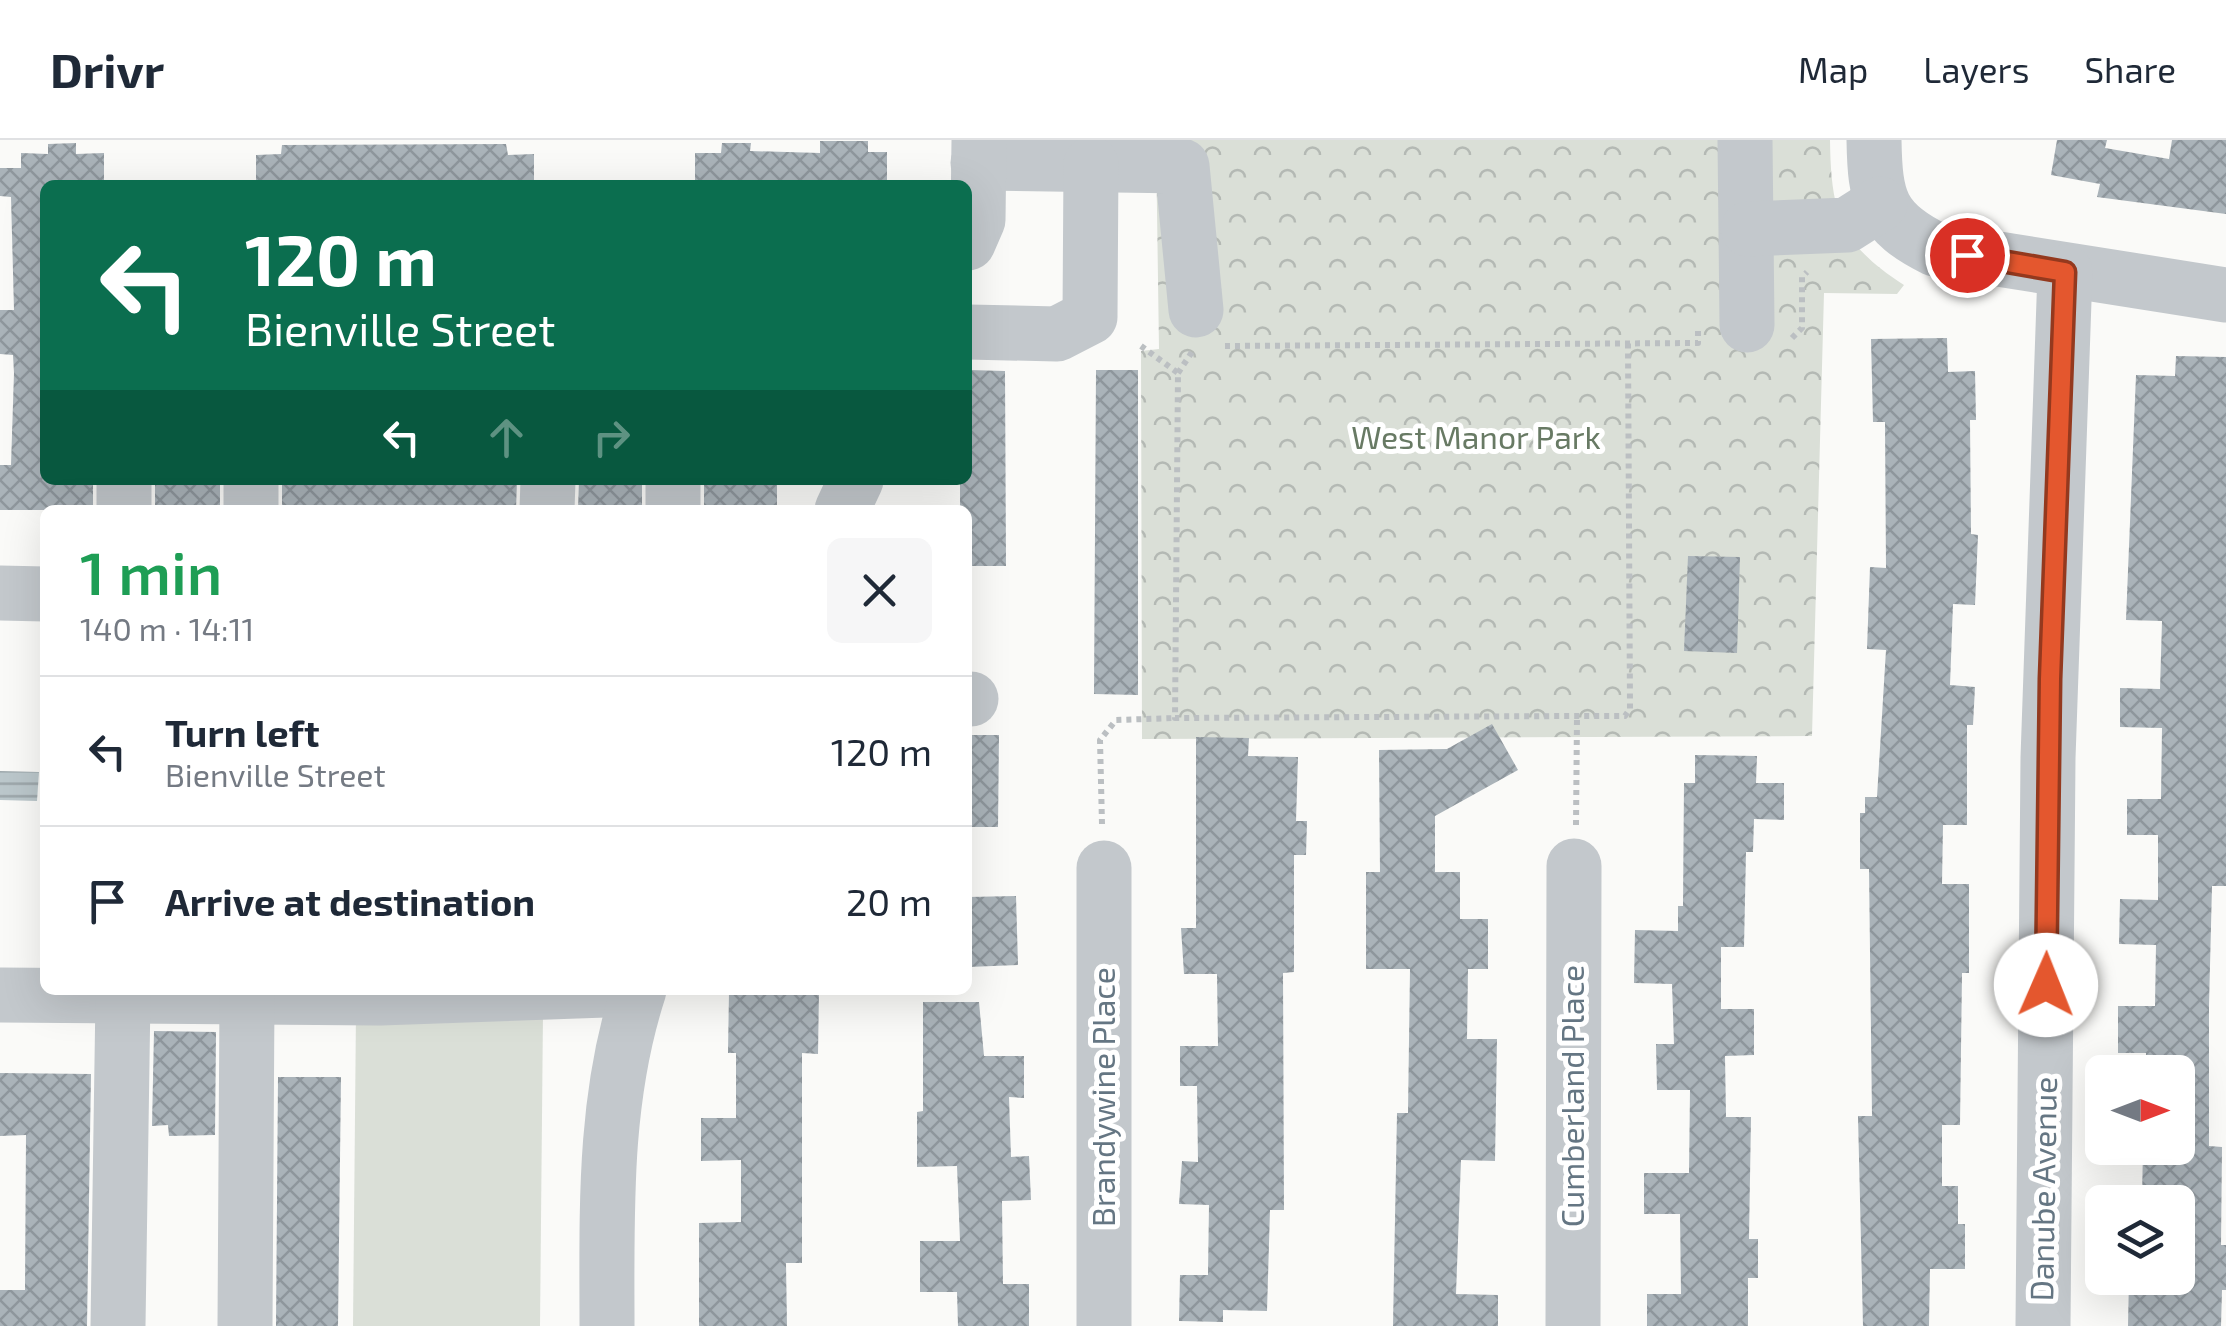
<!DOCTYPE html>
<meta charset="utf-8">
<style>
:root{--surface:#fff;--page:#f6f6f7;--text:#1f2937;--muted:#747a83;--line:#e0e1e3}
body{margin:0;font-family:"Exo 2",sans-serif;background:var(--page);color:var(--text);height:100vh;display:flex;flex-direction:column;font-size:38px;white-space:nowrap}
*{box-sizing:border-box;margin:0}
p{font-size:32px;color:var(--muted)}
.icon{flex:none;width:55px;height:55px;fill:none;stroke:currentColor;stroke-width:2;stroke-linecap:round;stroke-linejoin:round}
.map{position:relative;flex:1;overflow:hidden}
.panel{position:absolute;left:40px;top:365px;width:932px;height:490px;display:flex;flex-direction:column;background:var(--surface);border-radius:15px;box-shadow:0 10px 40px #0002}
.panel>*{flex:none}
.guide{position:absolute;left:40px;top:40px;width:932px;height:305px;border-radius:15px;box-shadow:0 10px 40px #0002;background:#0b6e4f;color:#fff;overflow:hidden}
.needle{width:65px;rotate:90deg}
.fabs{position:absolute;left:2085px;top:915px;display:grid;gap:20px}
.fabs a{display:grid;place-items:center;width:110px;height:110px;border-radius:15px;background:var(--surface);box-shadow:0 10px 40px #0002;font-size:50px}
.pin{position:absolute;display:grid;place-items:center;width:85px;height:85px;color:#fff;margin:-42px;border:5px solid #fff;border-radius:50%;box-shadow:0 2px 10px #0007}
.me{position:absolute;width:110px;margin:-55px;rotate:1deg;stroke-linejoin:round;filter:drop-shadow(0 0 8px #0008)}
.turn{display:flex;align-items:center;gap:35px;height:210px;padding:0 40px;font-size:45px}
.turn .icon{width:130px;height:130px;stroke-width:2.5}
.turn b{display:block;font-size:70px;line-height:85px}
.lanes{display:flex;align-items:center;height:95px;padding:0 40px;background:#0003;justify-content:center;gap:50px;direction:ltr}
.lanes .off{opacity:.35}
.round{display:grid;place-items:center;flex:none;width:105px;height:105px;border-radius:15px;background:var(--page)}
.headline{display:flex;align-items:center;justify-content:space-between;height:170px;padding:0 40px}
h1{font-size:60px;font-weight:600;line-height:75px;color:#1e9e55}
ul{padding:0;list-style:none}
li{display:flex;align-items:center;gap:30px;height:150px;padding:0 40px;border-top:2px solid var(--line)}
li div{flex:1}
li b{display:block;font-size:38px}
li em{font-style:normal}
header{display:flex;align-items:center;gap:60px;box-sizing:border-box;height:140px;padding:0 50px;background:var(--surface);border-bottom:2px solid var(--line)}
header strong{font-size:48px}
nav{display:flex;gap:55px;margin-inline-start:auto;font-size:35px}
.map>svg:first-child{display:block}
.grass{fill:#dadfd7}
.park{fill:url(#park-crowns)}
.water{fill:url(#water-rules)}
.building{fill:url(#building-cross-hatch)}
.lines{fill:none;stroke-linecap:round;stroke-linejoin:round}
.path{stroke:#bbbfc2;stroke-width:6;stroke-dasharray:5 5;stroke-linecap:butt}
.minor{stroke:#c3c8cc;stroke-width:55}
.route-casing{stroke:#94391e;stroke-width:25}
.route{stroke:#e4572e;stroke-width:18}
.labels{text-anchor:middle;stroke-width:10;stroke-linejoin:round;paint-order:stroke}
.park-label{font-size:32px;fill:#687a64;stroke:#fff}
.street-label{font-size:32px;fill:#657683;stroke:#fff}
</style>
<header>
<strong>Drivr</strong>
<nav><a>Map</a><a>Layers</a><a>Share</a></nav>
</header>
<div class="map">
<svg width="2226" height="1186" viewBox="0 0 2226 1186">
<defs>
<pattern id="park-crowns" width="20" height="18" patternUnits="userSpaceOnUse" patternTransform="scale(2.5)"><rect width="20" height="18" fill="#dadfd7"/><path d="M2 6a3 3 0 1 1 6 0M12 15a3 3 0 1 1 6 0" fill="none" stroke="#b4b9b4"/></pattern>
<pattern id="water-rules" width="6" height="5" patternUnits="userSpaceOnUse" patternTransform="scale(2.5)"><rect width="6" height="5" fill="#bbc7cb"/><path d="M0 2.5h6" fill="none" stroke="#9ca6aa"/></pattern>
<pattern id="building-cross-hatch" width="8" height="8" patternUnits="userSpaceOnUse" patternTransform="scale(2.5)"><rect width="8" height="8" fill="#aab3b9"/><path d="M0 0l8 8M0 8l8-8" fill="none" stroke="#8e969c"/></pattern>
</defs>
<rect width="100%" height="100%" fill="#fafaf8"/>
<polygon class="grass" points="356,871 543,872 540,1186 353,1186"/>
<path class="park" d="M1156 0H1830C1831 73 1840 104 1904 145L1897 154 1824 153 1812 596 1142 599 1141 211 1159 209Z"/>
<polygon class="water" points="0,631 39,632 37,661 0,660"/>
<g class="building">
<polygon points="2057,0 2107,0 2105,8 2169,19 2172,0 2226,0 2226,74 2097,57 2100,44 2051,35"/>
<polygon points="820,1 868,1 868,12 887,12 887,45 695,45 695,13 721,13 722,3 751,3 750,11 820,13"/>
<polygon points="76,3 76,14 104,13 104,45 45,45 45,340 93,340 93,370 0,370 0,325 11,325 14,233 13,215 0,214 0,170 14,170 11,57 0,56 0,28 21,28 21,13 48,14 48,4"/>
<polygon points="506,4 508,15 534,14 534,45 256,45 256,15 281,14 282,5"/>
<polygon points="1947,198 1948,232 1975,231 1976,280 1970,280 1971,394 1978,395 1975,465 1953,464 1950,545 1975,547 1973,585 1967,585 1967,685 1943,685 1942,744 1969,744 1969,833 1962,833 1960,985 1942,985 1942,1046 1958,1046 1958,1084 1965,1084 1965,1129 1930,1129 1929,1186 1863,1186 1858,976 1872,976 1869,729 1860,729 1860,673 1865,673 1865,657 1877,657 1886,510 1867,509 1870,427 1886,428 1885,282 1873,282 1871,199"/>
<polygon points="2176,216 2226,217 2226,746 2212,746 2209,866 2209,1006 2222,1007 2221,1105 2226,1105 2226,1150 2222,1150 2221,1186 2128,1186 2129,1138 2178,1138 2178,1059 2142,1058 2143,1008 2178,1008 2178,932 2146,932 2146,913 2118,913 2118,866 2155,866 2156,805 2119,804 2120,759 2158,760 2158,695 2127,695 2127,659 2161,659 2162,588 2120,587 2120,548 2160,549 2162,481 2126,480 2136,235 2175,236"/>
<polygon points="968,230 1005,231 1006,426 968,426 968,370 960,370 960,340 968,340"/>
<polygon points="1096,230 1138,230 1138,555 1094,554"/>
<rect x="155" y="340" width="65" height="30"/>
<polygon points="282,340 517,340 516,370 282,370"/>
<polygon points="579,340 642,340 642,370 578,370"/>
<rect x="704" y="340" width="73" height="30"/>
<polygon points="1688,416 1740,417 1737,513 1684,511"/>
<polygon points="1492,584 1518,630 1435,676 1435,732 1460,732 1460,779 1488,779 1488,829 1468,829 1467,899 1497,899 1495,1021 1461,1020 1456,1154 1498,1155 1498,1186 1393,1186 1397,973 1408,973 1410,829 1366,829 1366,732 1380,732 1379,610 1447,609"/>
<polygon points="968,595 999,595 998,687 968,687"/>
<polygon points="1196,597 1249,598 1248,616 1298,617 1296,681 1307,681 1306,715 1294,715 1294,832 1283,833 1284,1070 1270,1070 1267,1171 1223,1170 1223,1182 1179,1181 1180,1135 1208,1135 1209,1065 1179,1064 1182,1021 1198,1022 1197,946 1180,946 1180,906 1218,906 1217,834 1184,834 1181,788 1196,788"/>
<polygon points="1695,615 1757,616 1756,643 1784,643 1784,680 1754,679 1753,712 1746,712 1744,807 1721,807 1721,869 1754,869 1754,915 1725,916 1726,977 1751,977 1749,1099 1758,1099 1758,1138 1748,1138 1748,1186 1647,1186 1647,1154 1681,1154 1680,1074 1644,1074 1644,1033 1689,1033 1690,950 1657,950 1656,904 1674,904 1672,844 1634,843 1635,790 1678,791 1678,766 1683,766 1684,643 1695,643"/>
<polygon points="1016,756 1018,825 968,827 968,757"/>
<polygon points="819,850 818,914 802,913 802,1123 786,1123 787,1186 699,1186 699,1083 741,1082 741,1020 701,1021 701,978 736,978 736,913 728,913 729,852"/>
<polygon points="923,862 979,862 984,916 1024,916 1024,958 1009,957 1011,1017 1029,1016 1031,1060 1002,1061 1003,1144 1029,1144 1029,1186 958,1186 957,1152 920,1152 920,1101 960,1101 957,1026 917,1027 917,972 923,971"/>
<polygon points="154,891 216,892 215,995 169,996 168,985 152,986"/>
<polygon points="0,933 91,934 87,1186 0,1186 0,1150 25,1150 26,995 0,996"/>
<polygon points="278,937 341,937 338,1186 276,1186"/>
</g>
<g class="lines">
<g class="path">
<polyline points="1792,198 1802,188 1802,137 1807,132"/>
<polyline points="1141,206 1178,233 1175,578 1577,576 1625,576 1630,569 1628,203"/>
<polyline points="1225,206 1698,203 1698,188"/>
<polyline points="1178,233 1192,212"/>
<polyline points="1102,684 1100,600 1116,580 1175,578"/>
<polyline points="1576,685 1577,576"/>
</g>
<g class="minor">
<polyline points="1745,0 1747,185"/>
<path d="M1874 0C1875 59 1880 82 1935 109L2226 155"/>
<polyline points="978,23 1182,26 1196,170"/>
<polyline points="1748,89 1847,85 1880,64"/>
<polyline points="968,103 978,80 979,0"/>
<polyline points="968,192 1057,194 1090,177 1091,24"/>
<polyline points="251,340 251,370"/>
<polyline points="124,370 124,340"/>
<polyline points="547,370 548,340"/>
<polyline points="673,370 673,340"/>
<polyline points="842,370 856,340"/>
<polyline points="0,453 45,454"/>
<polyline points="968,559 971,559"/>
<polyline points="0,855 380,858 605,850"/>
<polyline points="118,1186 123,856"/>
<polyline points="245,1186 247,856"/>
<path d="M607 1186C607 1072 603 960 639 850"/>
<polyline points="1104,1186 1104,728"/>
<polyline points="1573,1186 1574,726"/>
<polyline points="2043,1186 2048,618 2065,132"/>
</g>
</g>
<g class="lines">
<g class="route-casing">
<polyline id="route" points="1967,115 2065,132 2050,539 2046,845"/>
</g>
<use href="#route" class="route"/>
</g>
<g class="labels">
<g class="park-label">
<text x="1476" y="309">West Manor Park</text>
</g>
<g class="street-label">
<text transform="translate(1573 956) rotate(-90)" y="11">Cumberland Place</text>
<text transform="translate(1104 957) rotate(-90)" y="11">Brandywine Place</text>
<text transform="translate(2044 1049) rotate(-89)" y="11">Danube Avenue</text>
</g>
</g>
</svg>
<div class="fabs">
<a><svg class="needle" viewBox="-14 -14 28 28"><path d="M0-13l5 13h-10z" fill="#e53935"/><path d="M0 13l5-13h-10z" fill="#747a83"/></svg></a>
<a><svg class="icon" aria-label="layers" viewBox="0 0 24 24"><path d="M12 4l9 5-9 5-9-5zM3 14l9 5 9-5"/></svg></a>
</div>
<div class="pin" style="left:1967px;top:115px;background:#d93025"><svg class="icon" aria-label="arrive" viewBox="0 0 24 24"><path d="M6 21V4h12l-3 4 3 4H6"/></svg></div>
<svg class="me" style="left:2046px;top:845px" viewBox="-20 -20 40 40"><circle r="19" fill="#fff"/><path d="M0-13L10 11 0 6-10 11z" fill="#e4572e"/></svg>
<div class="guide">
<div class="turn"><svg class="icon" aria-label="left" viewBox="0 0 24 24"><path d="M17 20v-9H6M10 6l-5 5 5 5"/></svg><div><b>120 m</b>Bienville Street</div></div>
<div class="lanes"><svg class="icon" aria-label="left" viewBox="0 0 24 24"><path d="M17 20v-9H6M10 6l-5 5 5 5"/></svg><svg class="icon off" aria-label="ahead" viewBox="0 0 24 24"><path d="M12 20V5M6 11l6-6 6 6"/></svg><svg class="icon off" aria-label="right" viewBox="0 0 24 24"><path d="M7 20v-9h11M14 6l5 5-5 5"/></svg></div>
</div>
<section class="panel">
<div class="headline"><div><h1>1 min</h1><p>140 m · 14:11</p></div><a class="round"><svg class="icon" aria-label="close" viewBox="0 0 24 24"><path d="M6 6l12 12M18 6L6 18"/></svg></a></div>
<ul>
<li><svg class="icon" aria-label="left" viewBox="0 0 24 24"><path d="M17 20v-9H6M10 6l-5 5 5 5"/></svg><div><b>Turn left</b><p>Bienville Street</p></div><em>120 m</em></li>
<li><svg class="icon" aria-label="arrive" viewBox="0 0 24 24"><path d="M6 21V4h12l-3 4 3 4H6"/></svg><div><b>Arrive at destination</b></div><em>20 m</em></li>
</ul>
</section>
</div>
